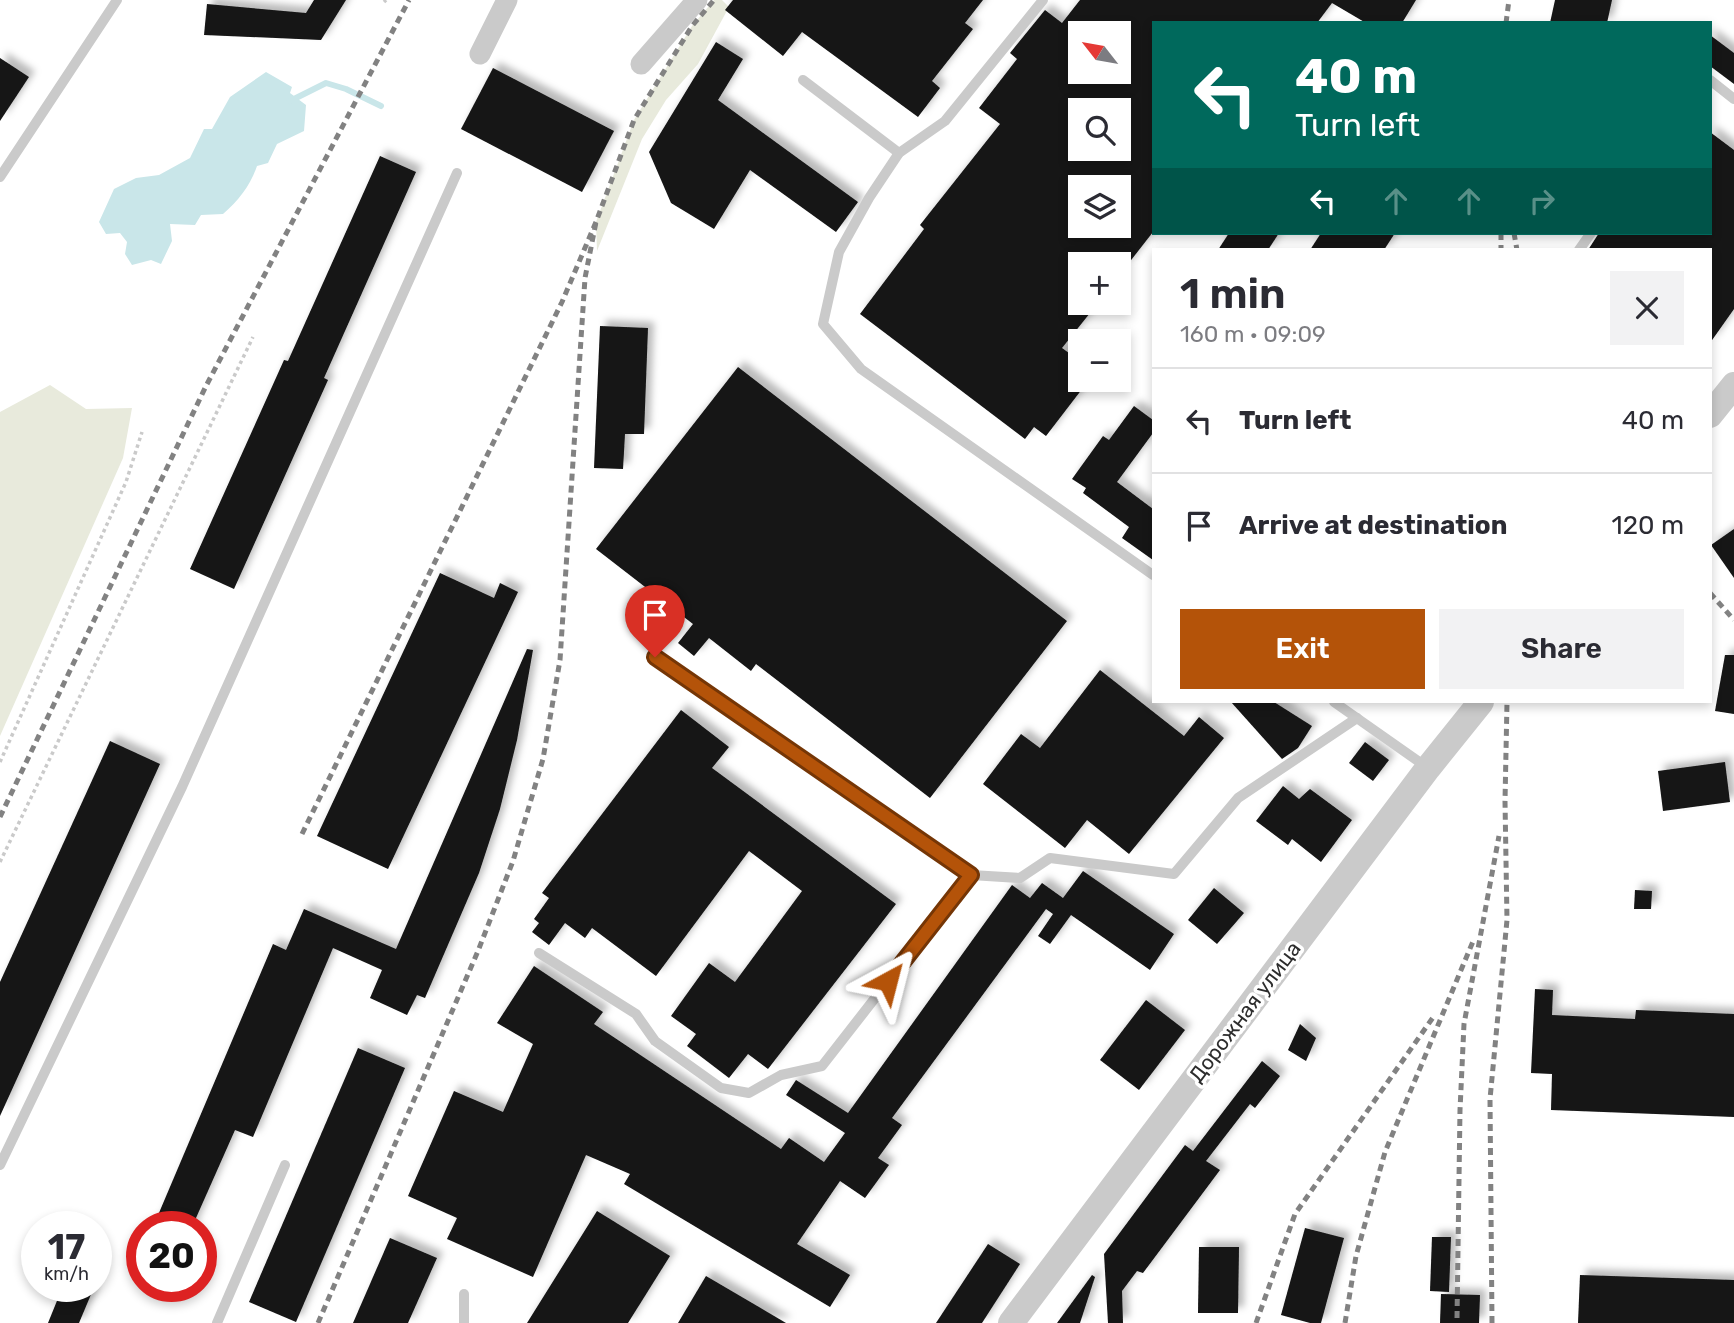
<!DOCTYPE html>
<meta charset="utf-8">
<style>
:root{--surface:#fff;--page:#f2f2f3;--text:#2b2b33;--muted:#7c7c81;--line:#e1e1e2;--accent:#b45309}
body{margin:0;font-family:Rubik,sans-serif;background:var(--page);color:var(--text);height:100vh;display:flex;flex-direction:column;font-size:26px;white-space:nowrap}
*{box-sizing:border-box;margin:0}
p{font-size:23px;color:var(--muted)}
.icon{flex:none;width:38px;height:38px;fill:none;stroke:currentColor;stroke-width:2;stroke-linecap:round;stroke-linejoin:round}
.map{position:relative;flex:1;overflow:hidden}
.panel{position:absolute;left:1152px;top:248px;width:560px;height:455px;display:flex;flex-direction:column;background:var(--surface);border-radius:0px;box-shadow:0 4px 10px #0003}
.panel>*{flex:none}
.top-card{position:absolute;left:1152px;top:21px;width:560px;height:214px;border-radius:0px;box-shadow:0 4px 10px #0003;background:#00695c;color:#fff;overflow:hidden}
.needle{width:46px;rotate:301deg}
.buttons{position:absolute;left:1068px;top:21px;display:grid;gap:14px}
.buttons a{display:grid;place-items:center;width:63px;height:63px;border-radius:0px;background:var(--surface);box-shadow:0 4px 10px #0003;font-size:35px}
.speed{position:absolute;left:21px;top:1211px;display:flex;gap:14px;font-size:35px;font-weight:700;text-align:center}
.speed>*{display:grid;place-content:center;width:91px;height:91px;border-radius:50%;background:var(--surface);box-shadow:0 4px 10px #0003;line-height:1}
.speed small{font-size:18px;font-weight:400}
.speed .limit{border:10px solid #d22;background:#fff;color:#111}
.pin{position:absolute;display:grid;place-items:center;width:60px;height:60px;color:#fff;margin:-72px -30px;border-radius:50% 50% 50% 0;rotate:-45deg;box-shadow:0 0 7px #0007}
.pin .icon{rotate:45deg}
.me{position:absolute;width:77px;margin:-38px;rotate:38deg;stroke-linejoin:round;filter:drop-shadow(0 0 5px #0008)}
.turn{display:flex;align-items:center;gap:24px;height:147px;padding:0 28px;font-size:32px}
.turn .icon{width:91px;height:91px;stroke-width:2.5}
.turn b{display:block;font-size:49px;line-height:60px}
.lanes{display:flex;align-items:center;height:66px;padding:0 28px;background:#0003;justify-content:center;gap:35px;direction:ltr}
.lanes .off{opacity:.35}
.round{display:grid;place-items:center;flex:none;width:74px;height:74px;border-radius:0px;background:var(--page)}
.summary{display:flex;align-items:center;justify-content:space-between;height:119px;padding:0 28px}
h1{font-size:42px;font-weight:600;line-height:52px}
.cta{display:flex;gap:14px;margin-top:auto;padding:14px 28px}
.cta a{flex:1;height:80px;border-radius:0px;background:var(--accent);color:#fff;font-size:28px;font-weight:600;line-height:80px;text-align:center}
.cta a+a{background:var(--page);color:var(--text)}
ul{padding:0;list-style:none}
li{display:flex;align-items:center;gap:21px;height:105px;padding:0 28px;border-top:2px solid var(--line)}
li div{flex:1}
li b{display:block;font-size:26px}
li em{font-style:normal}
.map>svg:first-child{display:block}
.green{fill:#e8eadc}
.water{fill:#c9e6e9}
.lines{fill:none;stroke-linecap:round;stroke-linejoin:round}
.stream{stroke:#c9e6e9;stroke-width:6}
.building{fill:#141414;fill-rule:evenodd;filter:url(#shadow)}
.path{stroke:#cacaca;stroke-width:3.5;stroke-dasharray:3.5 3.5;stroke-linecap:butt}
.service{stroke:#cacaca;stroke-width:10}
.minor{stroke:#cacaca;stroke-width:21}
.tertiary{stroke:#cacaca;stroke-width:26}
.rail{stroke:#828282;stroke-width:5;stroke-dasharray:7 5;stroke-linecap:butt}
.route-casing{stroke:#753606;stroke-width:18}
.route{stroke:#b45309;stroke-width:12}
.labels{text-anchor:middle;stroke-width:7;stroke-linejoin:round;paint-order:stroke}
.street-label{font-size:21px;fill:#2d2d2d;stroke:#fff}
</style>
<div class="map">
<svg width="1734" height="1323" viewBox="0 0 1734 1323">
<defs>
<filter id="shadow"><feDropShadow dx="6" dy="-6" stdDeviation="3.5" flood-color="#0004"/></filter>
</defs>
<rect width="100%" height="100%" fill="#fff"/>
<g class="green">
<polygon points="714,0 722,0 729,7 698,64 666,100 642,139 597,251 596,222 634,120 692,26"/>
<polygon points="50,385 86,409 132,408 123,458 0,736 0,412"/>
</g>
<path class="water" d="M266 72 292 87 290 93 306 105 304 131 277 144 268 163 257 166C250 186 239 200 223 214L201 215 195 225 170 224 172 241 161 264 151 260 132 265 125 254 127 242 120 233 106 234 99 222 114 189 136 178 159 175 190 158 204 129H212L230 97Z"/>
<g class="lines">
<polyline class="stream" points="290,101 326,83 346,89 381,106"/>
</g>
<g class="building">
<polygon points="314,0 346,0 321,40 204,35 207,4 306,13"/>
<polygon points="733,0 983,0 965,23 973,29 932,81 940,88 918,117 802,32 783,56 725,10"/>
<path d="M1080 0H1416L1402 23H1366L1332 3 1317 23H1153V232L1128 264H1080V303H1098L1062 348 1080 361V380H1089L1046 436 1034 427 1025 439 860 314 924 229 920 225 1000 124 979 108 1017 59 1010 53 1045 10 1062 23ZM1080 33H1118V72H1080ZM1080 110H1118V149H1080ZM1080 187H1118V226H1080Z"/>
<polygon points="1555,0 1612,0 1607,23 1550,23"/>
<polygon points="1710,35 1734,53 1734,84 1710,66"/>
<polygon points="716,42 743,59 718,100 858,202 836,232 750,170 714,229 671,203 649,152"/>
<polygon points="0,58 29,77 0,121"/>
<polygon points="493,68 614,131 582,192 461,129"/>
<polygon points="1710,132 1734,150 1734,309 1710,343 1710,250 1588,250 1599,233 1710,233"/>
<polygon points="380,156 416,172 324,378 328,380 234,589 190,569 284,360 288,361"/>
<polygon points="1229,233 1279,233 1268,250 1218,250"/>
<polygon points="1321,233 1395,233 1384,250 1310,250"/>
<polygon points="600,326 648,328 644,434 625,434 623,469 594,468"/>
<polygon points="738,367 1067,621 930,798 756,664 751,671 709,638 694,656 678,643 693,624 596,549"/>
<polygon points="1134,406 1153,420 1153,433 1117,482 1153,509 1153,560 1122,538 1129,527 1083,493 1086,488 1072,479 1103,436 1109,440"/>
<polygon points="1734,529 1734,578 1711,545"/>
<polygon points="440,573 494,598 500,583 518,592 388,869 317,836"/>
<polygon points="527,649 533,650 517,740 500,809 479,873 425,998 417,995 407,1015 370,998 382,970 333,948 253,1137 235,1130 192,1227 153,1227 273,944 286,950 304,909 396,949"/>
<polygon points="1725,655 1734,655 1734,714 1715,711"/>
<polygon points="1100,670 1184,736 1199,717 1224,738 1129,854 1087,820 1065,848 983,784 1021,734 1040,748"/>
<polygon points="1231,702 1274,702 1312,726 1298,748 1282,759"/>
<polygon points="681,710 729,747 712,768 896,904 768,1069 748,1054 729,1078 687,1046 696,1034 671,1016 709,963 735,982 802,891 749,851 656,976 592,928 585,938 565,923 549,945 532,932 539,923 534,919 549,898 542,893"/>
<polygon points="110,741 160,764 0,1116 0,982"/>
<polygon points="1365,742 1389,760 1373,781 1349,763"/>
<polygon points="1725,762 1730,802 1663,811 1658,771"/>
<polygon points="1283,786 1299,799 1310,789 1352,820 1321,862 1292,839 1288,845 1256,821"/>
<polygon points="1083,871 1174,934 1150,970 1071,915 1050,944 1038,936 1053,914 1046,909 892,1118 902,1125 878,1158 889,1165 865,1198 840,1181 797,1244 850,1275 830,1307 624,1184 630,1174 586,1155 533,1277 447,1239 457,1218 408,1196 454,1091 503,1112 533,1044 497,1023 534,966 603,1012 594,1024 781,1149 789,1138 824,1162 845,1133 786,1095 796,1080 848,1113 1012,885 1030,898 1042,883 1063,898"/>
<polygon points="1214,888 1244,913 1217,944 1188,920"/>
<polygon points="1635,890 1652,891 1651,909 1634,909"/>
<polygon points="1535,989 1553,990 1552,1015 1635,1019 1636,1010 1734,1014 1734,1117 1551,1110 1552,1074 1531,1073"/>
<polygon points="1146,1000 1185,1030 1139,1090 1100,1060"/>
<polygon points="1300,1024 1316,1038 1306,1061 1288,1050"/>
<polygon points="358,1048 405,1068 296,1322 249,1302"/>
<polygon points="1262,1061 1280,1076 1255,1108 1250,1104 1206,1161 1220,1170 1143,1273 1137,1271 1122,1291 1123,1323 1108,1323 1104,1254 1185,1145 1193,1151"/>
<polygon points="597,1211 670,1256 628,1323 527,1323"/>
<polygon points="1305,1228 1344,1238 1321,1323 1310,1323 1281,1315"/>
<polygon points="1432,1237 1451,1237 1449,1292 1430,1291"/>
<polygon points="390,1238 437,1258 408,1323 353,1323"/>
<polygon points="988,1244 1020,1264 982,1323 936,1323"/>
<polygon points="1199,1247 1239,1247 1238,1313 1198,1313"/>
<polygon points="1092,1275 1095,1277 1080,1323 1057,1323"/>
<polygon points="1580,1275 1734,1280 1734,1323 1578,1323"/>
<polygon points="706,1276 786,1323 678,1323"/>
<polygon points="63,1286 77,1286 92,1292 79,1323 48,1323"/>
<polygon points="1441,1294 1480,1295 1479,1323 1440,1323"/>
</g>
<g class="lines">
<g class="path">
<polyline points="384,2 386,0"/>
<polyline points="0,762 126,482 142,432"/>
<polyline points="0,862 253,337"/>
</g>
<g class="service">
<polyline points="1043,0 945,121 899,153 869,198 839,252 823,324 861,369 1153,575"/>
<polyline points="803,80 899,153"/>
<polyline points="1710,80 1734,99"/>
<polyline points="0,177 117,0"/>
<polyline points="1579,250 1591,233"/>
<polyline points="655,657 971,875 1020,878 1050,858 1174,874 1238,798 1357,718"/>
<polyline points="1334,702 1428,768"/>
<polyline points="539,953 636,1014 655,1041 721,1088 749,1093 781,1075 822,1066 971,875"/>
<polyline points="0,1165 182,787 457,173"/>
<polyline points="217,1323 285,1165"/>
<polyline points="464,1323 464,1294"/>
</g>
<g class="minor">
<polyline points="480,54 507,0"/>
<polyline points="641,64 697,0"/>
</g>
<g class="tertiary">
<polyline points="1710,415 1734,385"/>
<polyline points="1011,1323 1428,768 1481,702"/>
</g>
<g class="rail">
<polyline points="1506,23 1509,0"/>
<polyline points="1501,233 1501,250"/>
<polyline points="1514,233 1517,250"/>
<polyline points="1710,593 1734,620"/>
<polyline points="0,817 206,386 409,0"/>
<polyline points="302,834 562,302 596,222 634,120 692,26 714,0"/>
<polyline points="1457,1318 1460,1110 1464,1024 1499,836"/>
<polyline points="318,1323 478,951 513,861 543,759 560,660 585,278 596,222"/>
<polyline points="1256,1323 1295,1214 1434,1016"/>
<polyline points="1345,1323 1356,1256 1385,1152 1474,939"/>
<polyline points="1492,1323 1490,1099 1507,920 1505,801 1507,702"/>
</g>
</g>
<g class="lines">
<g class="route-casing">
<polyline id="route" points="655,657 971,875 888,981"/>
</g>
<use href="#route" class="route"/>
</g>
<g class="labels">
<g class="street-label">
<text transform="translate(1245 1012) rotate(-53)" y="7">Дорожная улица</text>
</g>
</g>
</svg>
<div class="buttons">
<a><svg class="needle" viewBox="-14 -14 28 28"><path d="M0-13l5 13h-10z" fill="#e53935"/><path d="M0 13l5-13h-10z" fill="#7c7c81"/></svg></a>
<a><svg class="icon" aria-label="search" viewBox="0 0 24 24"><circle cx="10" cy="10" r="6"/><path d="M15 15l6 6"/></svg></a>
<a><svg class="icon" aria-label="layers" viewBox="0 0 24 24"><path d="M12 4l9 5-9 5-9-5zM3 14l9 5 9-5"/></svg></a>
<a>+</a>
<a>−</a>
</div>
<div class="speed"><div>17<small>km/h</small></div><div class="limit">20</div></div>
<div class="pin" style="left:655px;top:657px;background:#d93025"><svg class="icon" aria-label="arrive" viewBox="0 0 24 24"><path d="M6 21V4h12l-3 4 3 4H6"/></svg></div>
<svg class="me" style="left:888px;top:981px" viewBox="-20 -20 40 40"><path d="M0-17L14 15 0 8-14 15z" fill="#b45309" stroke="#fff" stroke-width="4"/></svg>
<div class="top-card">
<div class="turn"><svg class="icon" aria-label="left" viewBox="0 0 24 24"><path d="M17 20v-9H6M10 6l-5 5 5 5"/></svg><div><b>40 m</b>Turn left</div></div>
<div class="lanes"><svg class="icon" aria-label="left" viewBox="0 0 24 24"><path d="M17 20v-9H6M10 6l-5 5 5 5"/></svg><svg class="icon off" aria-label="ahead" viewBox="0 0 24 24"><path d="M12 20V5M6 11l6-6 6 6"/></svg><svg class="icon off" aria-label="ahead" viewBox="0 0 24 24"><path d="M12 20V5M6 11l6-6 6 6"/></svg><svg class="icon off" aria-label="right" viewBox="0 0 24 24"><path d="M7 20v-9h11M14 6l5 5-5 5"/></svg></div>
</div>
<section class="panel">
<div class="summary"><div><h1>1 min</h1><p>160 m · 09:09</p></div><a class="round"><svg class="icon" aria-label="close" viewBox="0 0 24 24"><path d="M6 6l12 12M18 6L6 18"/></svg></a></div>
<ul>
<li><svg class="icon" aria-label="left" viewBox="0 0 24 24"><path d="M17 20v-9H6M10 6l-5 5 5 5"/></svg><div><b>Turn left</b></div><em>40 m</em></li>
<li><svg class="icon" aria-label="arrive" viewBox="0 0 24 24"><path d="M6 21V4h12l-3 4 3 4H6"/></svg><div><b>Arrive at destination</b></div><em>120 m</em></li>
</ul>
<div class="cta"><a>Exit</a><a>Share</a></div>
</section>
</div>
